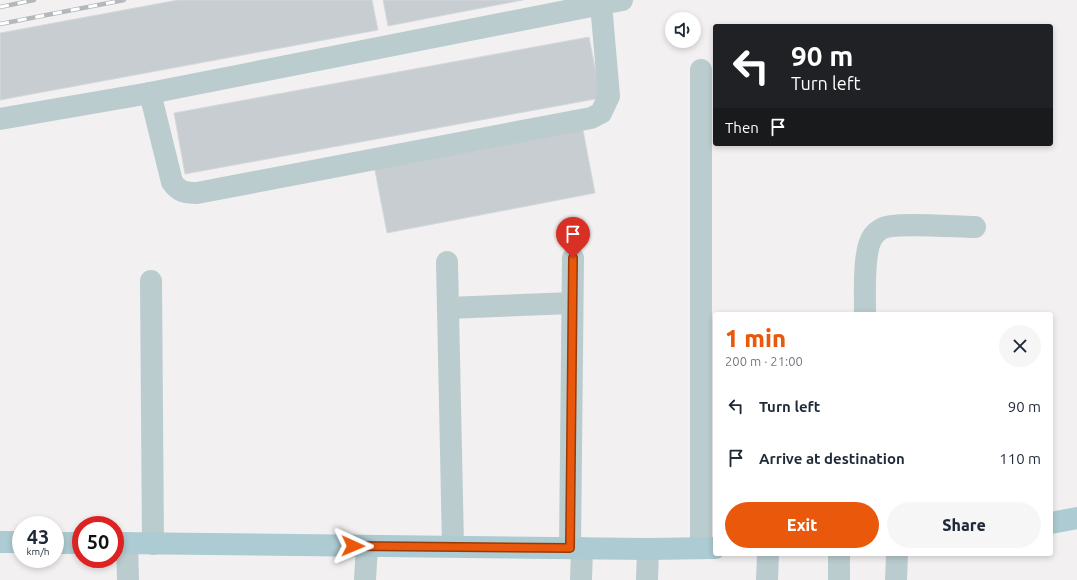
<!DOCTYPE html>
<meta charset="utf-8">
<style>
:root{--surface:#fff;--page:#f6f6f7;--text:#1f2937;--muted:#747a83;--accent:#ea580c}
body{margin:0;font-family:Ubuntu,sans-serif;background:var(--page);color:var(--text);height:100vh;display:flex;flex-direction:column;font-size:15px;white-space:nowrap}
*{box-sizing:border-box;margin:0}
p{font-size:13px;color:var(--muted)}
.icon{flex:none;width:22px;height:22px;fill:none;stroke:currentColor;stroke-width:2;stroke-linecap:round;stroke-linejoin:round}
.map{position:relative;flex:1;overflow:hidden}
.details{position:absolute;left:713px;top:312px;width:340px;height:244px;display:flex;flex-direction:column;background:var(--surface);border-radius:4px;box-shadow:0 2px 6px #0003}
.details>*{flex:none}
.hud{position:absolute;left:713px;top:24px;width:340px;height:122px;border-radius:4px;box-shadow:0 2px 6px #0003;background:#202124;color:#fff;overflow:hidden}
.fabs{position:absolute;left:665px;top:12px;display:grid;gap:8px}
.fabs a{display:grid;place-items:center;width:36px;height:36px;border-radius:50%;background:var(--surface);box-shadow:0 2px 6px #0003;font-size:20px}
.speed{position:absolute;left:12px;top:516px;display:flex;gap:8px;font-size:20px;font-weight:700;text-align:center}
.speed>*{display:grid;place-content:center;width:52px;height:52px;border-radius:50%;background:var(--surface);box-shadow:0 2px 6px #0003;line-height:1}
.speed small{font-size:10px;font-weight:400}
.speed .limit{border:6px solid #d22;background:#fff;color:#111}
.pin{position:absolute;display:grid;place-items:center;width:34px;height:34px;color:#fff;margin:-41px -17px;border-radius:50% 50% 50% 0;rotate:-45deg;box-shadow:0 0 4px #0007}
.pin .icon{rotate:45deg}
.me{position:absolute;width:44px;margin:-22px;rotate:91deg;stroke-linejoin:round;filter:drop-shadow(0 0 3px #0008)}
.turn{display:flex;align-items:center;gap:14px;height:84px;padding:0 12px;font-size:18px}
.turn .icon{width:52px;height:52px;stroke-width:2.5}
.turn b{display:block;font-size:28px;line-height:34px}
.then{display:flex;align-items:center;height:38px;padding:0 12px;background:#0003;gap:8px;font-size:15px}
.round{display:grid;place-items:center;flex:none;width:42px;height:42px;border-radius:21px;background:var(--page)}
.summary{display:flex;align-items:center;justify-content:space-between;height:68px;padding:0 12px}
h1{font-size:24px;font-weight:800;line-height:30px;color:var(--accent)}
.action{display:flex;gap:8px;margin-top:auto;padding:8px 12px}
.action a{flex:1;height:46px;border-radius:24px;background:var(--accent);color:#fff;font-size:16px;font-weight:800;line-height:46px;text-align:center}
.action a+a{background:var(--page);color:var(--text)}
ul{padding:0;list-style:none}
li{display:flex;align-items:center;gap:12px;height:52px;padding:0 12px}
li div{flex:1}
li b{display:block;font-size:15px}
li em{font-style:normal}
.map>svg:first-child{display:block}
.building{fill:#c7cdd0;stroke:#d4d9dc}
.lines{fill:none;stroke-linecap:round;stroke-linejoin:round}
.minor{stroke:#baccce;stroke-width:22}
.major{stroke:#adcbd2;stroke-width:22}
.rail-casing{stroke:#b2b8bb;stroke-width:4.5}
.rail{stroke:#fff;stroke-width:3;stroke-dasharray:9;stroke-linecap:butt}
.route-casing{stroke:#983908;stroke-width:10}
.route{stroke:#ea580c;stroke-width:7}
</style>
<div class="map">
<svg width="1077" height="580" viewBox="0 0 1077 580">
<rect width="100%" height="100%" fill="#f3f0f1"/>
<g class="building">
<polygon points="178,0 372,0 378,30 0,100 0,33"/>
<polygon points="383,0 523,0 388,26"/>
<polygon points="589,37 601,98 185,174 174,113"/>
<polygon points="582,125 595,193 387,233 374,165"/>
</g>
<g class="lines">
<g class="minor">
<path d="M150 93 172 182C179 192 185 193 197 193L591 118 601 113 609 96 601 4"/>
<polyline points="0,119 150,93 622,0"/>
<polyline points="447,262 453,546"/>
<polyline points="151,281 153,544"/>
<polyline points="448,308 572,303"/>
<path d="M865 314C865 296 863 252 872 238 874 234 879 230 883 228 897 222 957 227 975 227"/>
<polyline points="127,543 128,580"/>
<polyline points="570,548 573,258"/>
<polyline points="701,548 701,70"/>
<polyline points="365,580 367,546"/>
<polyline points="581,580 582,548"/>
<polyline points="647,580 648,549"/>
<polyline points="767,580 768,554"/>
<polyline points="839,580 839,554"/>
<polyline points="896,580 897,554"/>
</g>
<g class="major">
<polyline points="1051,523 1077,518"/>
<polyline points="0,542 21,542"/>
<polyline points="55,543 81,543"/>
<polyline points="115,543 648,549 715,548"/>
</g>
<g class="rail-casing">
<g id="rail">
<polyline points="0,7 34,0"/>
<polyline points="0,24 124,0"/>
</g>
</g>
<use href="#rail" class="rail"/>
</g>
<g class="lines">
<g class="route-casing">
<polyline id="route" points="353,546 570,548 573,258"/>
</g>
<use href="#route" class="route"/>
</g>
</svg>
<div class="fabs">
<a><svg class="icon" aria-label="sound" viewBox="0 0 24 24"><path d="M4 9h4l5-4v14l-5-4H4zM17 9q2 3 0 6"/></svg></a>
</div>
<div class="speed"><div>43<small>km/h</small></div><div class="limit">50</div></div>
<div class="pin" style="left:573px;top:258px;background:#d93025"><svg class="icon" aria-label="arrive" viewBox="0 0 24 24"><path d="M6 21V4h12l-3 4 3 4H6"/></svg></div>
<svg class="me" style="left:353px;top:546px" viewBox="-20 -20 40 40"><path d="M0-17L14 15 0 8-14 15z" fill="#ea580c" stroke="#fff" stroke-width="4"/></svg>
<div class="hud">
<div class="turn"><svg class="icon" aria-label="left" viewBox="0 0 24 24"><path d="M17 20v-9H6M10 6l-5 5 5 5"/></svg><div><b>90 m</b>Turn left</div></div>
<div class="then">Then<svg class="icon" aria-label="arrive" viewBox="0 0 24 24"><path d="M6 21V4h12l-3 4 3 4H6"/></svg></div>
</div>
<section class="details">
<div class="summary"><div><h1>1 min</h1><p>200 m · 21:00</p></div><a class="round"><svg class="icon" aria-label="close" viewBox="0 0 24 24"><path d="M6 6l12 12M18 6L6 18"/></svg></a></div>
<ul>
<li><svg class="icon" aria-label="left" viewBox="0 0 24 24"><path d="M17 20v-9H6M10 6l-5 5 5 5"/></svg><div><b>Turn left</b></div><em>90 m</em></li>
<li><svg class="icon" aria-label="arrive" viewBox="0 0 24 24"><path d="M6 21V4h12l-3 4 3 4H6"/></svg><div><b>Arrive at destination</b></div><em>110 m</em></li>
</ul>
<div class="action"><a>Exit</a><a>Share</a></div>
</section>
</div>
